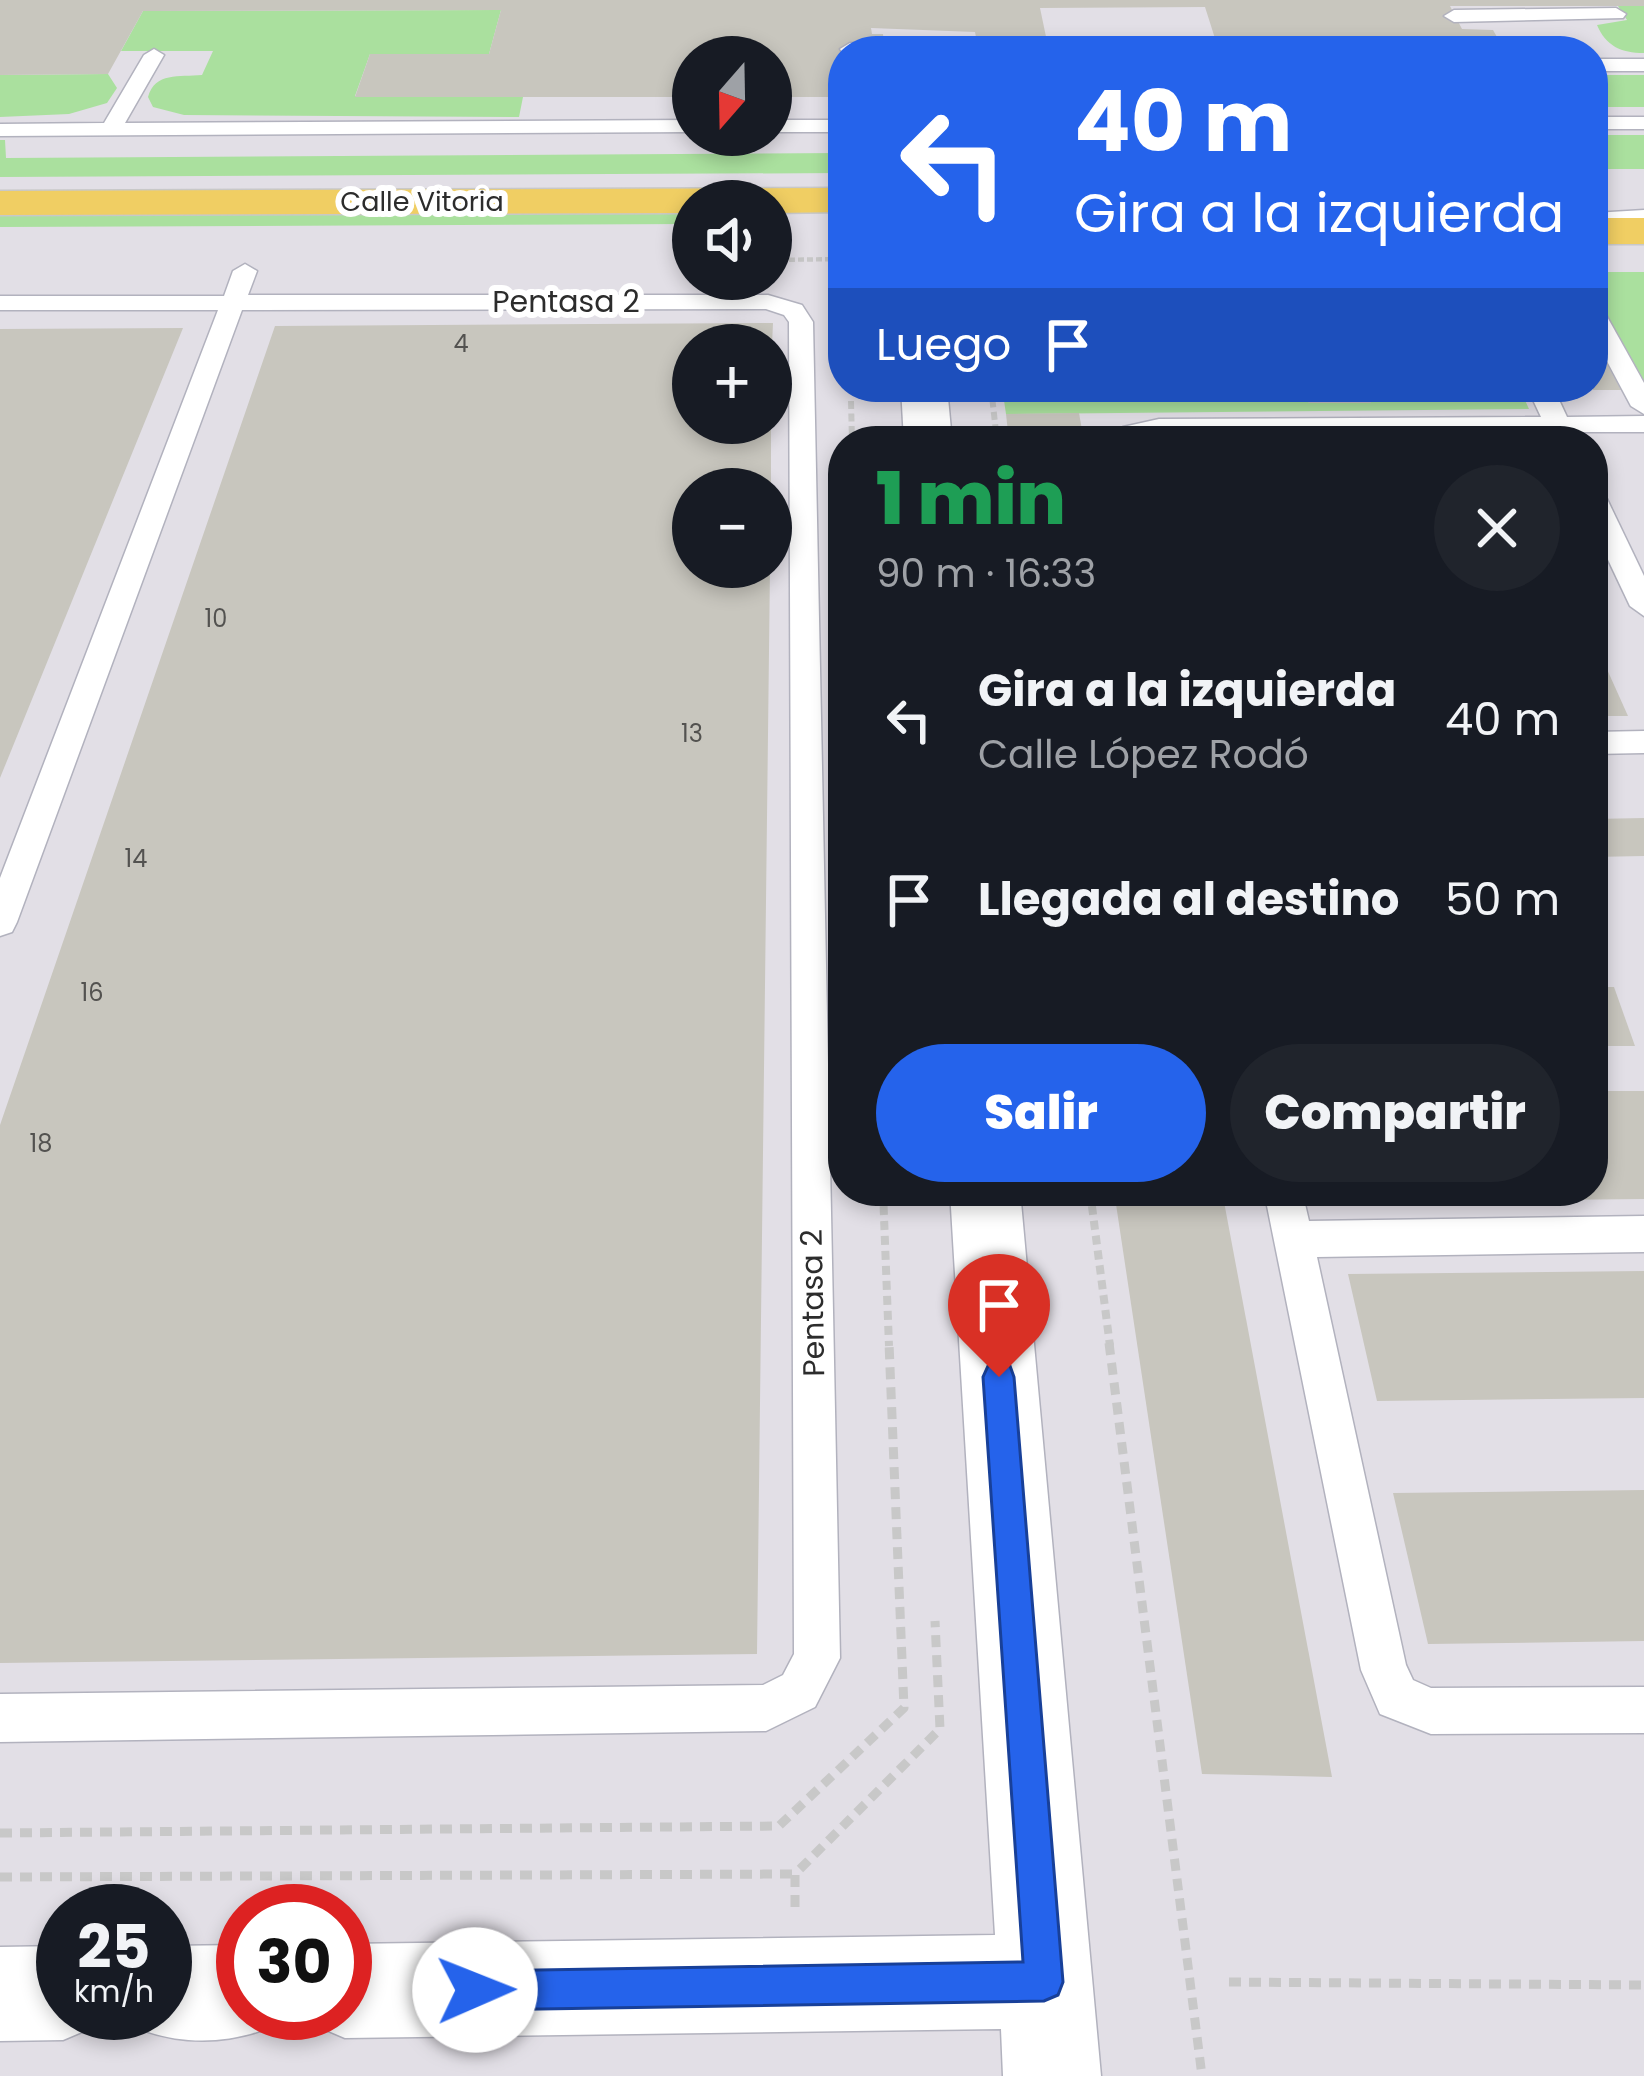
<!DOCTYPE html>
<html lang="es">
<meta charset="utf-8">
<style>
:root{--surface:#171b24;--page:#20242c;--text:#f1f3f6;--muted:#9ea1a6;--accent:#2563eb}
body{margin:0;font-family:Poppins,sans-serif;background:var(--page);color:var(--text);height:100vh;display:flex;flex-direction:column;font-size:45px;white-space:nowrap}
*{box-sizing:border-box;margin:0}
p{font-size:39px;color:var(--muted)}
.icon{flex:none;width:66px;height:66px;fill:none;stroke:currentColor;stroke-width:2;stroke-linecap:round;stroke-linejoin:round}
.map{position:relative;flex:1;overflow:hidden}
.details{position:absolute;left:828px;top:426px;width:780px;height:780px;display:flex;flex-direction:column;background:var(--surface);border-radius:48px;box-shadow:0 6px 18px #0003}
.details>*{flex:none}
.banner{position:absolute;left:828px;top:36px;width:780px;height:366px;border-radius:48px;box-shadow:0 6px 18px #0003;background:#2563eb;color:#fff;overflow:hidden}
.needle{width:78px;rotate:200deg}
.tools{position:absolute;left:672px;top:36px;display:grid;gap:24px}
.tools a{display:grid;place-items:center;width:120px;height:120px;border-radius:50%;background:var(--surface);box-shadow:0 6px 18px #0003;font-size:60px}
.speed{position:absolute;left:36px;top:1884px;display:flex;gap:24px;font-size:60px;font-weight:700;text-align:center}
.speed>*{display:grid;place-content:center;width:156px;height:156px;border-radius:50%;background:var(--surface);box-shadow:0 6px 18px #0003;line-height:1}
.speed small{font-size:30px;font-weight:400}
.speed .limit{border:18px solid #d22;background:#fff;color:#111}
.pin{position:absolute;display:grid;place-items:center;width:102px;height:102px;color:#fff;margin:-123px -51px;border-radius:50% 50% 50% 0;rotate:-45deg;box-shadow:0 0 12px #0007}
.pin .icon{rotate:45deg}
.me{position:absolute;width:132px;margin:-66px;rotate:89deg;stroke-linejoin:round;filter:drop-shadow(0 0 9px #0008)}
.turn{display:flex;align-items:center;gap:42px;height:252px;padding:0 48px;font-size:54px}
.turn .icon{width:156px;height:156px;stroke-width:2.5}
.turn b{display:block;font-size:84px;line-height:102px}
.then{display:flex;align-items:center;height:114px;padding:0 48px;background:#0003;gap:24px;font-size:45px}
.round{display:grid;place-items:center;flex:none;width:126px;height:126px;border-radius:63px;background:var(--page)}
.summary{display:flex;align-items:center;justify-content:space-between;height:204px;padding:0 48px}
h1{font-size:72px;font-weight:800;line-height:90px;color:#1e9e55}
.cta{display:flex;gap:24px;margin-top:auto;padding:24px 48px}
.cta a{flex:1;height:138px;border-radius:72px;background:var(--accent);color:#fff;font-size:48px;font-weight:800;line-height:138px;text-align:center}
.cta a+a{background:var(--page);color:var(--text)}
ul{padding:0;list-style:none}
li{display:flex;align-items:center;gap:36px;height:180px;padding:0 48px}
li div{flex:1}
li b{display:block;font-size:45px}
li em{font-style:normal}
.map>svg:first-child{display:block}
.industrial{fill:#e2dfe6;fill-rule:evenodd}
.green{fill:#aae09e}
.building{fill:#c8c6be}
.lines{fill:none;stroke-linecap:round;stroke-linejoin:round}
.service-casing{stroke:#b2b2be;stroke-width:3}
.minor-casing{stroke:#b2b2be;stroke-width:3}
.trunk-casing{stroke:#c8c8c8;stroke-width:3}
.path-far3{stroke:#c8c8c8;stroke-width:4.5;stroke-dasharray:6 3;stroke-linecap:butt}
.path-far2{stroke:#c8c8c8;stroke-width:6;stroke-dasharray:8 4.5;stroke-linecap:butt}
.path-far1{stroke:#c8c8c8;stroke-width:8;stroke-dasharray:9 6;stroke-linecap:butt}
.path{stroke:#c8c8c8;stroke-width:9;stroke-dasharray:12 8;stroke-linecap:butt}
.service{fill:#fff;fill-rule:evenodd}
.minor{fill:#fff;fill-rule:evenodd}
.trunk{fill:#f0ce63;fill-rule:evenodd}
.route{fill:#2563eb;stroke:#184099;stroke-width:3}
.labels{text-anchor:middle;stroke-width:12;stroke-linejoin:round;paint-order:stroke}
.number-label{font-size:24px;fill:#535250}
.far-street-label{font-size:27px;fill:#2c2c2c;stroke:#fff}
.street-label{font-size:30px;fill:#2c2c2c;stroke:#fff}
</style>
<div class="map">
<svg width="1644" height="2076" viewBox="0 0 1644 2076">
<rect width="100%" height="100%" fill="#ede9df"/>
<path class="industrial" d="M0 0H1644V2076H0ZM843 51H1593V387H843ZM693 57H771V135H693ZM693 201H771V279H693ZM693 345H771V423H693ZM843 441H1593V1191H843ZM693 489H771V567H693ZM63 1911H165V2013H63ZM243 1911H345V2013H243Z"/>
<g class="green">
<path d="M1618 6H1644V53C1621 53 1606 46 1597 25L1627 20Z"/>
<path d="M501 10 489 54H370L355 96 523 97 519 117 184 115 153 107 148 97C155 72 179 77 202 75L213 51H121L143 11Z"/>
<polygon points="108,74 117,88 107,103 69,114 0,117 0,75"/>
<rect x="1593" y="75" width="51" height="32"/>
<rect x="1593" y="135" width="51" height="34"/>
<polygon points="0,140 5,140 6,158 843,153 843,173 0,177"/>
<polygon points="693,213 693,224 0,227 0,215"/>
<polygon points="1593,272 1644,272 1644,381 1593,290"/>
<polygon points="1002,387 1304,387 1309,403 1370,403 1365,387 1519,387 1529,409 1006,414"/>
</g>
<g class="building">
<polygon points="0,0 1644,0 1644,6 1450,6 1462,29 1493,30 1505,51 1219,51 1205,7 1040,8 1049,51 978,47 975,32 871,28 872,34 883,34 884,44 843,51 843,97 771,97 771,57 693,57 693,97 355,97 370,54 489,54 501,10 143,11 108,74 0,75"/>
<polygon points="773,323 772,345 693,345 693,423 771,423 771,489 693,489 693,567 770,567 757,1654 0,1663 0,1125 275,326"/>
<polygon points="183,328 0,778 0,329"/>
<polygon points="1593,338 1621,390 1593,390"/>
<polygon points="1304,387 1365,387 1371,403 1309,403"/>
<polygon points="1079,413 1084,441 1009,441 1006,414"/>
<polygon points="1593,647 1597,647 1628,716 1593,716"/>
<polygon points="1644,818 1644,856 1593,857 1593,819"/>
<polygon points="1593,987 1614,987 1635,1046 1593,1046"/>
<polygon points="1593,1091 1644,1091 1644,1199 1325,1202 1323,1191 1593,1191"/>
<polygon points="1114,1191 1222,1191 1332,1777 1202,1774"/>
<polygon points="1644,1271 1644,1398 1377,1401 1348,1274"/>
<polygon points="1644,1490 1644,1641 1428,1644 1393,1493"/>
</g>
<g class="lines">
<g class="service-casing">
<g id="service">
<polygon points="1616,8 1626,14 1623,18 1454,22 1444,16 1454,10"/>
<polygon points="850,43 957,45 967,51 843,53 840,49"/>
<polygon points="154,49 164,55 125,123 693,120 693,132 0,136 0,124 104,123 144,55"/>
<rect x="1593" y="59" width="51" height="12"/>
<rect x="1593" y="117" width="51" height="12"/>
<rect x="771" y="120" width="72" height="12"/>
<polygon points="1644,210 1644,224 1593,227 1593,213"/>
<polygon points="245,264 257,271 248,295 768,295 802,305 813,322 840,1658 815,1707 766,1731 0,1742 0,1694 763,1685 783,1675 794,1654 789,322 784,315 766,309 242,310 17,922 12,932 0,936 0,878 218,310 0,310 0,296 224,296 233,271"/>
<polygon points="1593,306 1605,313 1644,383 1644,414 1631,406 1593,335"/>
<polygon points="1527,387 1553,387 1567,417 1644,416 1644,432 1575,432 1579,441 1553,441 1549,432 1159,435 1112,441 1123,427 1159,419 1541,417"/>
<polygon points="1593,490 1607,499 1644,576 1644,616 1630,606 1593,528"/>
<polygon points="1644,731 1644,753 1593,754 1593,732"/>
<polygon points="1264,1191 1302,1191 1309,1221 1644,1216 1644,1252 1317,1257 1406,1665 1413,1680 1431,1688 1644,1687 1644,1733 1431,1734 1380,1714 1361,1670"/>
</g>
</g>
<g class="minor-casing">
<g id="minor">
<polygon points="901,387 947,387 952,441 904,441"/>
<polygon points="950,1191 1020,1191 1101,2076 1003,2076 1001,2029 345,2038 312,2024 307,2013 345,2013 345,1944 995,1935"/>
<path d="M243 1945V2013H282L276 2025C229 2045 179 2046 132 2026L126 2013H165V1946Z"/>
<polygon points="63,1946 63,2013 102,2013 96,2026 63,2040 0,2041 0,1947"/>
</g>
</g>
<g class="trunk-casing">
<g id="trunk">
<polygon points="843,188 843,212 771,213 771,201 693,201 693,213 0,215 0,191"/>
<rect x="1593" y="218" width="51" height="26"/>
</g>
</g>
<polyline class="path-far3" points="771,260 843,259"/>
<g class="path-far2">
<polyline points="991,387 997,441"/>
<polyline points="851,401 852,441"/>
</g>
<g class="path-far1">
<polyline points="883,1191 889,1346"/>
<polyline points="1090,1191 1110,1346"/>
</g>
<g class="path">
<polyline points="1109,1343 1202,2076"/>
<polyline points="0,1833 779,1826 904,1708 889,1343"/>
<polyline points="0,1877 795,1874"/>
<polyline points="795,1907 795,1874 940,1729 935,1621"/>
<polyline points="1229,1982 1644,1985"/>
</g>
<use href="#service" class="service"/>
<use href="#minor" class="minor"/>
<use href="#trunk" class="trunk"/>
</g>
<polygon class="route" points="999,1362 1010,1366 1014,1377 1063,1982 1058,1995 1044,2001 475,2010 461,2004 455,1990 461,1976 475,1971 1023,1962 983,1377 988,1366"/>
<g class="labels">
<g class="number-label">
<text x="461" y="352">4</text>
<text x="216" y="627">10</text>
<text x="692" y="742">13</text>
<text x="136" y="867">14</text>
<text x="92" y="1001">16</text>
<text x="41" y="1152">18</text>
</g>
<g class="far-street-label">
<text x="422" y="211">Calle Vitoria</text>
</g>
<g class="street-label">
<text x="566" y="312">Pentasa 2</text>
<text transform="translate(813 1303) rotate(-91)" y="10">Pentasa 2</text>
</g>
</g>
</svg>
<div class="tools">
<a><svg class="needle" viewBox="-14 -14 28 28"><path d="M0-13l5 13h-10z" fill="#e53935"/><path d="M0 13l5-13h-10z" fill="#9ea1a6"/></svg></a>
<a><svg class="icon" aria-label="sound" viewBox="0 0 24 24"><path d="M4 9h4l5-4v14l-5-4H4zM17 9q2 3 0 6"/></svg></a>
<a>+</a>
<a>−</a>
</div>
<div class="speed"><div>25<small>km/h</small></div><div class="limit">30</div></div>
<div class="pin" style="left:999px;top:1377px;background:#d93025"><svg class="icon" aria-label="arrive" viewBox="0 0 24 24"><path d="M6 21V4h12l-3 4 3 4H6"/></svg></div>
<svg class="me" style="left:475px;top:1990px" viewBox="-20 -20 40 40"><circle r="19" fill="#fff"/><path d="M0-13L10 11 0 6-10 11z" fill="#2563eb"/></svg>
<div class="banner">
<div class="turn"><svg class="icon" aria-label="left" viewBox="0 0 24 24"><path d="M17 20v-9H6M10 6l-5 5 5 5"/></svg><div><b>40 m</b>Gira a la izquierda</div></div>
<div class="then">Luego<svg class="icon" aria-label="arrive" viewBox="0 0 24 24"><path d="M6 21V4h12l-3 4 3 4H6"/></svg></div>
</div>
<section class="details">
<div class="summary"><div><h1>1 min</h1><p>90 m · 16:33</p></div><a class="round"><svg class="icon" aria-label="close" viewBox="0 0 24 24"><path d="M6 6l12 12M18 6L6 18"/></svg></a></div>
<ul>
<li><svg class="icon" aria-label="left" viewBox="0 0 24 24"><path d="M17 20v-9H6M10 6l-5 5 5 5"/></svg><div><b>Gira a la izquierda</b><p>Calle López Rodó</p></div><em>40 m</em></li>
<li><svg class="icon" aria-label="arrive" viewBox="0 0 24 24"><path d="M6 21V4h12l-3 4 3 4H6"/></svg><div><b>Llegada al destino</b></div><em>50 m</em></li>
</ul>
<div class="cta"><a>Salir</a><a>Compartir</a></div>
</section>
</div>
